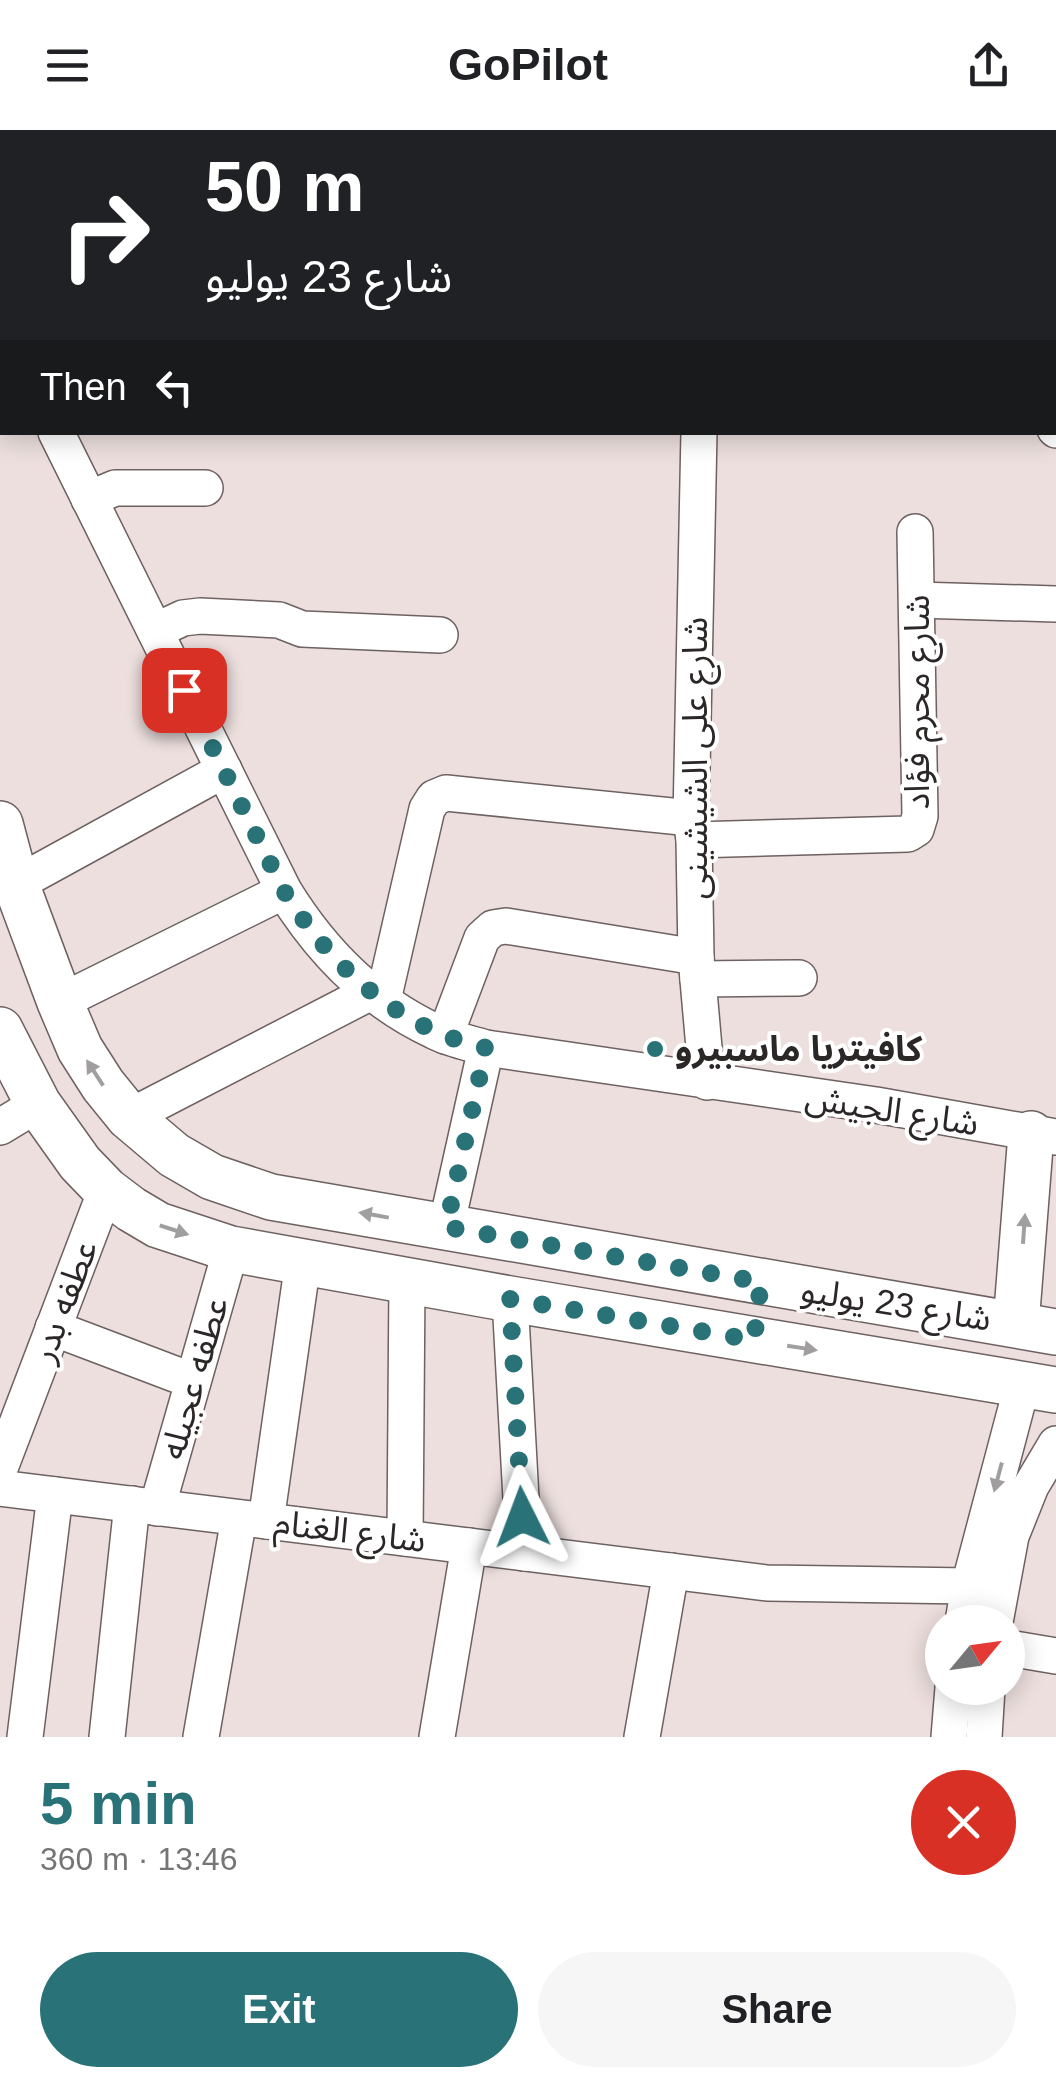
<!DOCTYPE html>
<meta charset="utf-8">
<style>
:root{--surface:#fff;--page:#f6f6f6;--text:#202124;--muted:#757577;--accent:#297378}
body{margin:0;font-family:Arial,"Noto Sans Arabic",sans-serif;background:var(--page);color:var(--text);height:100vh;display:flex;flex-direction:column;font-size:38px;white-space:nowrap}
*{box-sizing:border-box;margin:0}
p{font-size:32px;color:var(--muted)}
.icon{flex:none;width:55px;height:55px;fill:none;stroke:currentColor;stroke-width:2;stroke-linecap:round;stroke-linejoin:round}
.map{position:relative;height:1607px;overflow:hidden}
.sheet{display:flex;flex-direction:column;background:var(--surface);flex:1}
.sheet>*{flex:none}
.hud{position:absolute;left:0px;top:0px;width:1058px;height:305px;box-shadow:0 5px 25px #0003;background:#202124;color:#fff;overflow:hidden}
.needle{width:65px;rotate:61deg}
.controls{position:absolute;left:925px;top:1475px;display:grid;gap:20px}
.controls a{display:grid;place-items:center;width:100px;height:100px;border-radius:50%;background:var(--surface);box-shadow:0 5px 25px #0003;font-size:50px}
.pin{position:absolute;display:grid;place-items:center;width:85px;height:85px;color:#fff;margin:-42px;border-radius:20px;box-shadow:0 5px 15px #0006}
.me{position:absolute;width:110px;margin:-55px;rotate:357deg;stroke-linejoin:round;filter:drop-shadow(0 0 8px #0008)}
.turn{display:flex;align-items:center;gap:35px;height:210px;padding:0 40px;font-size:45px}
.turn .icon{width:130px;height:130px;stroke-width:2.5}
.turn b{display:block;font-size:70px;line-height:85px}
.then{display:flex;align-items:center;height:95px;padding:0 40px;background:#0003;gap:20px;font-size:38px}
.round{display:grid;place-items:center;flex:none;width:105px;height:105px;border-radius:52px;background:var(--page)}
.overview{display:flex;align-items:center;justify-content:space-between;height:170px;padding:0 40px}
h1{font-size:60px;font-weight:800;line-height:75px;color:var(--accent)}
.cta{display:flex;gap:20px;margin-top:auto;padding:20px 40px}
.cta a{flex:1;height:115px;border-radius:60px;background:var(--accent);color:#fff;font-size:40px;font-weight:800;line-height:115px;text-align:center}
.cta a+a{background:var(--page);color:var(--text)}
header{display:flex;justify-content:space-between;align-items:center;height:130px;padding:0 40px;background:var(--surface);font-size:45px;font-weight:800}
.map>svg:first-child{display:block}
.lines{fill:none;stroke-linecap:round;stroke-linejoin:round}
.minor-casing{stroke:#6d6161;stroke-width:38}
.major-casing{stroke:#6d6161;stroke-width:48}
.minor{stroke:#fff;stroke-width:35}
.major{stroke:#fff;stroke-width:45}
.oneway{fill:#a09e9e}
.route{stroke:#297378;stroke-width:18;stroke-dasharray:0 32.4}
.poi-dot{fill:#297378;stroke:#fff;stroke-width:4}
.labels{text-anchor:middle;stroke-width:8;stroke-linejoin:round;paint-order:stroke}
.street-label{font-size:35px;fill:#2c2727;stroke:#fff}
.poi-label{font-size:35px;font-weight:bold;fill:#2c2727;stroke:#fff;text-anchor:start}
</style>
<header><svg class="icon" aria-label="menu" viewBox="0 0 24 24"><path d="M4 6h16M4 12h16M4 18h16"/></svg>GoPilot<svg class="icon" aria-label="share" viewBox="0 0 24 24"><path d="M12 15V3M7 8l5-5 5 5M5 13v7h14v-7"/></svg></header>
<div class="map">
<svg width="1056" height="1607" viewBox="0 0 1056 1607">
<rect width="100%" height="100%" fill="#ecdfde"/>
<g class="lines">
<g class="minor-casing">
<g id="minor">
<polyline points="135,0 135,2"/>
<polyline points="282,0 283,2"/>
<polyline points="442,0 442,2"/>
<polyline points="679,0 679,2"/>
<polyline points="844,0 845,2"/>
<polyline points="1028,0 1028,2"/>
<polyline points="0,15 2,26"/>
<polyline points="1055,46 1056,46"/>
<polyline points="0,189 2,194"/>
<polyline points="1055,299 1056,300"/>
<path d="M56 302 284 761C321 821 370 871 434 901 450 909 469 913 486 918L876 975 1056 1007"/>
<polyline points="699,302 691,688 694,710 696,827 707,952"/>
<polyline points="89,369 115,358 205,358"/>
<polyline points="917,470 1056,474"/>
<polyline points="155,501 183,488 200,486 279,490 302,499 440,505"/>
<polyline points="694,710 908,704 916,699 920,686 915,402"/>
<polyline points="16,754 224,640"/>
<polyline points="698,849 799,848"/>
<polyline points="383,870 427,679 434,668 446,663 691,688"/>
<polyline points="60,872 284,761"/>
<polyline points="445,906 482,808 493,798 506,796 696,827"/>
<polyline points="129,987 371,862"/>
<polyline points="0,997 38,974"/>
<polyline points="446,1097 486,918"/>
<polyline points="510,1169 524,1423"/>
<polyline points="53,1198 193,1251"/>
<polyline points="0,1338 106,1060"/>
<polyline points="0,1358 767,1453 969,1456 999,1459"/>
<polyline points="157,1378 231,1119"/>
<polyline points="266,1391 303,1132"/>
<polyline points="405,1408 407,1150"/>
<polyline points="963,1492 969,1456 1023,1252"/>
<polyline points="995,1492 1011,1406 1031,1356 1056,1314"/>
<polyline points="1008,1518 1056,1526"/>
<polyline points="25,1607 55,1365"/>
<polyline points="107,1607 132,1374"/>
<polyline points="201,1607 239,1388"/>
<polyline points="437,1607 469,1416"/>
<polyline points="642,1607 671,1441"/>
<polyline points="949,1607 953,1558"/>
<polyline points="984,1607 987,1558"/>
</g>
</g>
<g class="major-casing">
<g id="major">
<polyline points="0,694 16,754 60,872 80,919 103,955 129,987 174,1025 212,1047 271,1067 1056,1202"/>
<polyline points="0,900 38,974 80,1033 106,1060 131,1079 158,1095 231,1119 510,1169 1056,1260"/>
<polyline points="1016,1194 1031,1004"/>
</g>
</g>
<use href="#minor" class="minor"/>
<use href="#major" class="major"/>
</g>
<defs><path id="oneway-solid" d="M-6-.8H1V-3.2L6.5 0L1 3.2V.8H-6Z" transform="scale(2.5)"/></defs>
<g class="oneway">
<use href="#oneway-solid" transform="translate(95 943) rotate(-123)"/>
<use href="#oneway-solid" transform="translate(374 1085) rotate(-170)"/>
<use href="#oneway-solid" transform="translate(1024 1099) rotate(-86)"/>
<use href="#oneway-solid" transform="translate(174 1100) rotate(18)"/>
<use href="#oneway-solid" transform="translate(802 1218) rotate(9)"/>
<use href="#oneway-solid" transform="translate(998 1347) rotate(105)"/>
</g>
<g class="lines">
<path class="route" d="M184 560 284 761C321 820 370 871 434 901 450 909 469 912 486 918L446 1097 761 1152 754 1210 510 1169 522 1387"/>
</g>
<circle class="poi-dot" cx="655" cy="919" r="10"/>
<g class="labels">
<g class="street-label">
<text transform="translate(917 572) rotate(-90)" y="12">شارع محرم فؤاد</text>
<text transform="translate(695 628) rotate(-90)" y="12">شارع على الشيشينى</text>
<text transform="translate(892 980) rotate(9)" y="12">شارع الجيش</text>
<text transform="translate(64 1171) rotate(-69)" y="12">عطفه بدر</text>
<text transform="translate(896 1174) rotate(9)" y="12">شارع 23 يوليو</text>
<text transform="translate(194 1248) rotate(-74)" y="12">عطفه عجيله</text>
<text transform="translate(350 1401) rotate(7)" y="12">شارع الغنام</text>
</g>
<g class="poi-label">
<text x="675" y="931">كافيتريا ماسبيرو</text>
</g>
</g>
</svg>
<div class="controls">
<a><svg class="needle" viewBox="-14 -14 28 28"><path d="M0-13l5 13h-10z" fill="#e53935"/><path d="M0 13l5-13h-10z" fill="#757577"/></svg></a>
</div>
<div class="pin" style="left:184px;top:560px;background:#d93025"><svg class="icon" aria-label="arrive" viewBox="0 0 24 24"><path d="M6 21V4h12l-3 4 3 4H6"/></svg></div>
<svg class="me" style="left:522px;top:1387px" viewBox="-20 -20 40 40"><path d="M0-17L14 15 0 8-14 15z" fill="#297378" stroke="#fff" stroke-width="4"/></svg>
<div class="hud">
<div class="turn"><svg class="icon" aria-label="right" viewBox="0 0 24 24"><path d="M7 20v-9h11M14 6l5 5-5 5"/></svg><div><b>50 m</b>شارع 23 يوليو</div></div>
<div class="then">Then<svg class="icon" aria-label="left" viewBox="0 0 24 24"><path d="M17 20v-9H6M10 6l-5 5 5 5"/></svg></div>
</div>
</div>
<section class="sheet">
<div class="overview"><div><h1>5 min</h1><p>360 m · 13:46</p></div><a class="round" style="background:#d93025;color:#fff"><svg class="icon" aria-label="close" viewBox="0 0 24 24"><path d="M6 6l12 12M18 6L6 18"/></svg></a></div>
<div class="cta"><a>Exit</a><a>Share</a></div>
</section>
